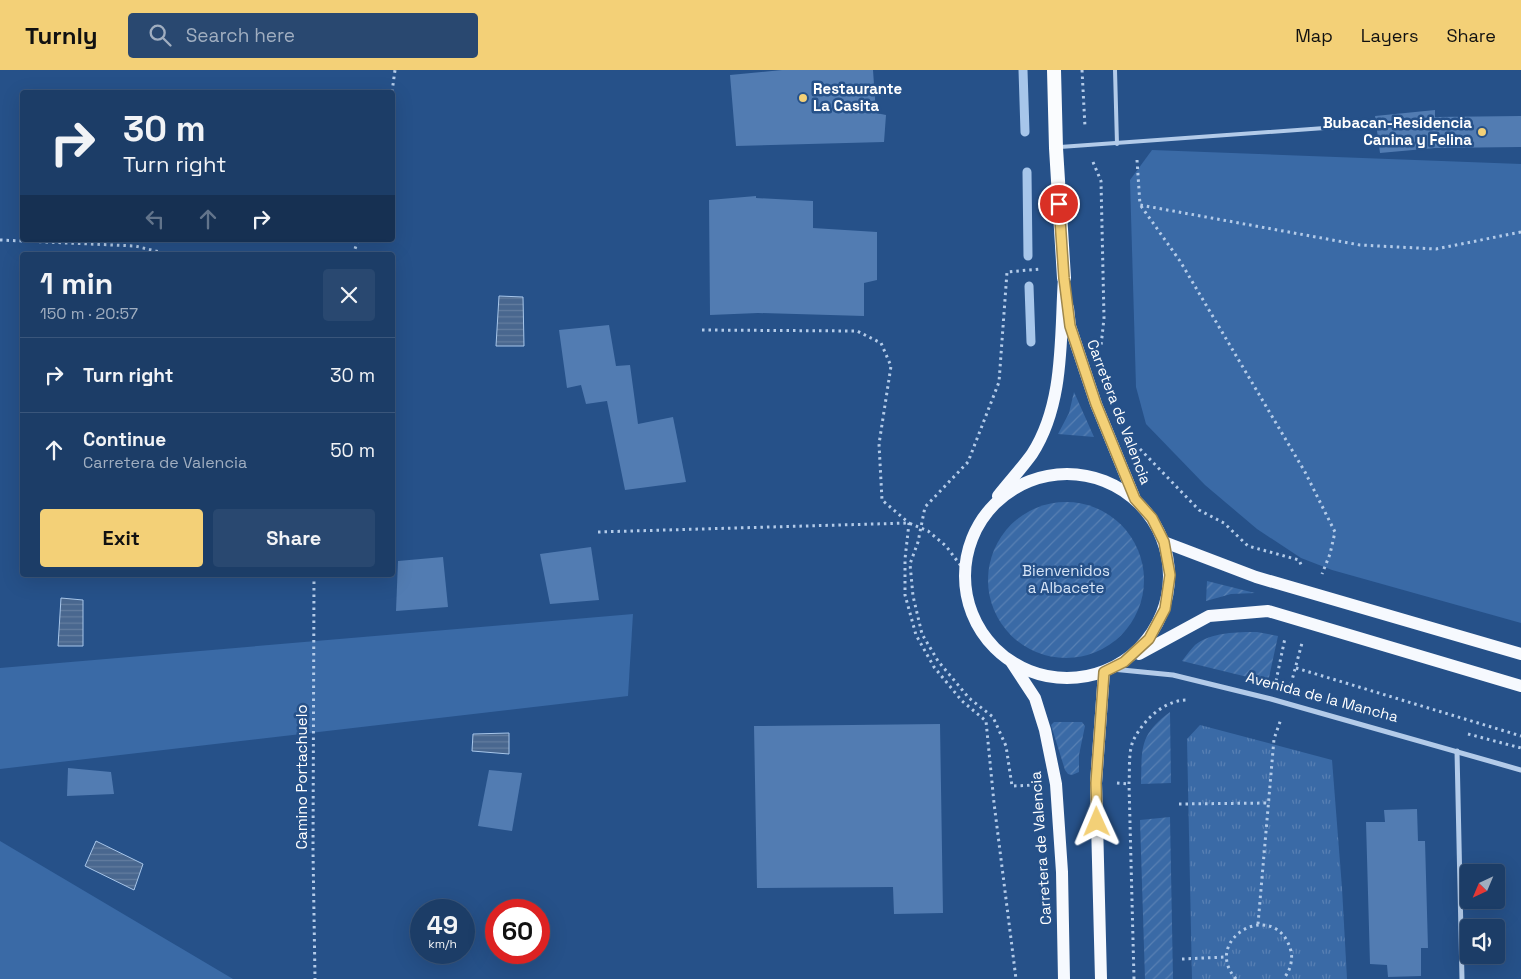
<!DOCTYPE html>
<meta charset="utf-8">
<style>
:root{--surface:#1c3d67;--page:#294870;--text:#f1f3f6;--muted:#a0aec0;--line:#3a567b;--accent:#f3d077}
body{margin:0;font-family:"Space Grotesk",sans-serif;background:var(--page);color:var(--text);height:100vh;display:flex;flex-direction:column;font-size:19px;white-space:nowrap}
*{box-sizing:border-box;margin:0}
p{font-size:16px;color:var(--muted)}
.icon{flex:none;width:28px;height:28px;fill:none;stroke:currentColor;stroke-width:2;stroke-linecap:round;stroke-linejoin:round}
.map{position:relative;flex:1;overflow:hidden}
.side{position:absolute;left:20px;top:182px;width:375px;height:325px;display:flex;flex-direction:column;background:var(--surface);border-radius:5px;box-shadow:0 5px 20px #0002,0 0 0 1px var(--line)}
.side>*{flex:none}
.top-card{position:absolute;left:20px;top:20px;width:375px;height:152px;border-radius:5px;box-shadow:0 5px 20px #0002,0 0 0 1px var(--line);background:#1c3d67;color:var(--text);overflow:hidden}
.needle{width:32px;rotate:224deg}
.fabs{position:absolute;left:1460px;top:794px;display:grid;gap:10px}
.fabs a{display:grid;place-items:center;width:45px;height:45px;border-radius:5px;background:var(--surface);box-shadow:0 5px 20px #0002,0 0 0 1px var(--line);font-size:25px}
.speed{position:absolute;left:410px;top:829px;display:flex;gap:10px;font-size:25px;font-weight:700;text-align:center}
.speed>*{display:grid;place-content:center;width:65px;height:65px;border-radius:50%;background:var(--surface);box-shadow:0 5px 20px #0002,0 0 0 1px var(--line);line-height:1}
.speed small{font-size:12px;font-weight:400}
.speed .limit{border:8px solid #d22;background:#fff;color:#111}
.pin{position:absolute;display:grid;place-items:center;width:42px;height:42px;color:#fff;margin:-21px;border:2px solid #fff;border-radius:50%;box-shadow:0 1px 5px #0007}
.me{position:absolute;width:55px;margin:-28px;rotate:359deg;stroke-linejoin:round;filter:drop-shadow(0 0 4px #0008)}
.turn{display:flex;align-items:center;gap:18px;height:105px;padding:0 20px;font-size:22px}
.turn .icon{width:65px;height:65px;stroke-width:2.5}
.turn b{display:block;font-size:35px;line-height:42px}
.lanes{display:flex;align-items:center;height:48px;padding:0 20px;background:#0003;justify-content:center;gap:25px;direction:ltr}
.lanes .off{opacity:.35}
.round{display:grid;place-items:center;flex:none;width:52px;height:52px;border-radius:5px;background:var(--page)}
.headline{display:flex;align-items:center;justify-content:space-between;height:85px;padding:0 20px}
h1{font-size:30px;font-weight:700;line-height:38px}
.action{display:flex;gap:10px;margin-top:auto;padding:10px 20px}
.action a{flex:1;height:58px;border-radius:5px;background:var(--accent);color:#111;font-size:20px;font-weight:700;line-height:58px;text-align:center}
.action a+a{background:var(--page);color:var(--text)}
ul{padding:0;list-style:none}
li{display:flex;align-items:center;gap:15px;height:75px;padding:0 20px;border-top:1px solid var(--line)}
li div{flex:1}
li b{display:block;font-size:19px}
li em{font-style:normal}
header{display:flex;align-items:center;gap:30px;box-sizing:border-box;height:70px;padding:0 25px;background:var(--accent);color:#111}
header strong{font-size:24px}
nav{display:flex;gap:28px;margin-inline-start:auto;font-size:18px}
.search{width:350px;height:45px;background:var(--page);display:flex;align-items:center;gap:12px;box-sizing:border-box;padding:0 18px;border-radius:5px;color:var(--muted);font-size:19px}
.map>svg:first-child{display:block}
.grass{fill:#3a6aa6}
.park{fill:url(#park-tufts)}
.garden{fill:url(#garden-furrows)}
.water{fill:url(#water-rules);stroke:#a7c6ea}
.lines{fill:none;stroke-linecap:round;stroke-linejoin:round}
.stream{stroke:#a7c6ea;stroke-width:9}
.building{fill:#527cb2}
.path{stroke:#b3cbe9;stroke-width:3;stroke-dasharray:2.5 4;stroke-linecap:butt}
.service{stroke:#b3cbe9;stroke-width:4}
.minor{stroke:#b3cbe9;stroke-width:5}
.primary{stroke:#f6f9fe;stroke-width:12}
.trunk{stroke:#fafcfe;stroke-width:14}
.route-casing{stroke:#9e874d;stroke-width:12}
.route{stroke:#f3d077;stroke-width:9}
.poi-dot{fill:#f3d077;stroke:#265189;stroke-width:2}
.labels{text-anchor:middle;stroke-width:5;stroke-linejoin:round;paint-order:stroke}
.poi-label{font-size:15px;font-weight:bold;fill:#fff;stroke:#265189;text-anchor:start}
.street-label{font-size:15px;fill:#fff;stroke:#265189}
.park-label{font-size:15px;fill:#d7e5f7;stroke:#265189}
</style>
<header>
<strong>Turnly</strong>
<div class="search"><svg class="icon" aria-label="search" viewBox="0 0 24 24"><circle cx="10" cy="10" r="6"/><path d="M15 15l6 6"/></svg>Search here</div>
<nav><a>Map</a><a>Layers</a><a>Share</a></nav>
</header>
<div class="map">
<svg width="1521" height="909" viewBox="0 0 1521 909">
<defs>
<pattern id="park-tufts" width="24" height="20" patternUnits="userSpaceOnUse" patternTransform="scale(1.25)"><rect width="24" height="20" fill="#3a6aa6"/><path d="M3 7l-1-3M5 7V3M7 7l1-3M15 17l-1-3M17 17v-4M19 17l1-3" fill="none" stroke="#5880b3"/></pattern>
<pattern id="garden-furrows" width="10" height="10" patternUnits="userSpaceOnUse" patternTransform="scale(1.25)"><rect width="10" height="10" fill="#3a6aa6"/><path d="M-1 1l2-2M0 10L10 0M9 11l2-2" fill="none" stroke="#5880b3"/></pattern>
<pattern id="water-rules" width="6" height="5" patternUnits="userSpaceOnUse" patternTransform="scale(1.25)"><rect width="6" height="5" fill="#49678f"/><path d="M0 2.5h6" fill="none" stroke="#647ea0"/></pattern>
</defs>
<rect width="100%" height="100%" fill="#265189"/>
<g class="grass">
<polygon points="1152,80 1521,94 1521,553 1332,500 1301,488 1257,459 1205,415 1146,354 1136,317 1130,110"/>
<polygon points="633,544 628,626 0,699 0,598"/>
<polygon points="0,771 233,909 0,909"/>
</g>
<polygon class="park" points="1200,655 1332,690 1342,818 1347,909 1192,909 1187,669"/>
<g class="garden">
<polygon points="1074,322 1094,367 1058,364 1069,343"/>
<circle cx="1066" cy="510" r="78"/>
<polygon points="1207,511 1255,523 1231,524 1206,531"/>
<path d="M1257 562 1278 566 1268 612 1182 591C1186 586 1190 580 1195 575 1211 562 1238 562 1257 562Z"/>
<path d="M1170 642 1171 713 1141 714C1142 678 1139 665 1170 642Z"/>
<polygon points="1054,652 1082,652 1085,656 1079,685 1079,702 1072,705 1068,704 1065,700 1051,655"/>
<polygon points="1170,747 1173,909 1145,909 1140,750"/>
</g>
<g class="water">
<polygon points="499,226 523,227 524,276 496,276"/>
<polygon points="61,528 83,530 83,576 58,576"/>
<polygon points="509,663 509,684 472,681 473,664"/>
<polygon points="96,771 143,794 134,820 85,796"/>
</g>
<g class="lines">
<g class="stream">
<polyline points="1023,0 1025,62"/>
<polyline points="1027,102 1028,186"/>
<polyline points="1029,216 1031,272"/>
</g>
</g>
<g class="building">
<polygon points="782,0 873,0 876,43 886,45 884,72 736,76 730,5"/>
<polygon points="1435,40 1435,47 1521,46 1521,77 1435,78 1380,83 1375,46"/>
<polygon points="756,126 756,128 813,131 813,158 877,162 877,210 864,213 864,246 758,243 710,245 709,130"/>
<polygon points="609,255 616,296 630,295 638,354 673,347 686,412 625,420 607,331 586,334 581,315 567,318 559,260"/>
<polygon points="591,477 599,530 550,534 540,484"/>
<polygon points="443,487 448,537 396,541 398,491"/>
<polygon points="940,654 943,843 894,844 893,817 757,818 754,656"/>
<polygon points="68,698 111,702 114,724 67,726"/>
<polygon points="489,700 522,703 512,761 478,756"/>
<polygon points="1417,739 1418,771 1425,771 1428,878 1421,878 1421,906 1388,907 1387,895 1370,894 1366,752 1385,752 1384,740"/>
</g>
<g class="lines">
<g class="path">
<polyline points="1082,0 1085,57"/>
<polyline points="392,22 395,0"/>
<polyline points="1137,90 1140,135 1360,175 1436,179 1521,162"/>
<polyline points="1093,92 1101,111 1104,248 1101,276"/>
<polyline points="1141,136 1180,191 1305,402 1335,462 1330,484 1322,504"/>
<polyline points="0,170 135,176 172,185"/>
<polyline points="353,185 358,170"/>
<polyline points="702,260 857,261 881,273 891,296 879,374 882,430 909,453 905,489 905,525 916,565 934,597 962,631 986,651 994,733 1016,909"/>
<polyline points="1140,379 1199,440 1224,453 1248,476 1299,490 1302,497"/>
<polyline points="598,462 909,453 928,461 946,476 964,500"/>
<polyline points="314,505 313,781 315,909"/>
<polyline points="1296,598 1521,666"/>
<polyline points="1276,611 1285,568"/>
<polyline points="1291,614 1302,573"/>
<polyline points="1468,664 1521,678"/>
<polyline points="1117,713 1129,714"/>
<polyline points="1036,715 1012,716 1006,676 993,647 969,628 938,591 922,564 913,526 910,494 918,472 925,437 968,392 999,312 1007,202 1040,199 1040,198"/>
<polyline points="1179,734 1269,733"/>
<polyline points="1258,854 1274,669 1281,649"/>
<polyline points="1182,889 1226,887"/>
<path d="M1134 909 1129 714C1130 700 1128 684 1133 671 1143 650 1165 629 1189 630"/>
<path d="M1236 909C1200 869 1276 826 1291 881 1293 890 1290 902 1283 909"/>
</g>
<g class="service">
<polyline points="1115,0 1117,74"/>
<polyline points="1060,77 1352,56"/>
</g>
<g class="minor">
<polyline points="1112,599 1173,605 1271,629 1521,700"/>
<polyline points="1457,681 1462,909"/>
</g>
<g class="primary">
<polyline points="1068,238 1070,256 1096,334 1135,429"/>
<circle cx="1067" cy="506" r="102"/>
<path d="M998 426C1009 412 1022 398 1032 384 1065 333 1060 266 1064 208"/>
<polyline points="1164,472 1256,507 1521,584"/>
<polyline points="1139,584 1209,546 1268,541 1521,616"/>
<polyline points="1012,593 1035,628 1045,660 1056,714 1062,802 1064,909"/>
<polyline points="1101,909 1096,713 1104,602"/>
</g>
<polyline class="trunk" points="1054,0 1056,78 1064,208"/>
</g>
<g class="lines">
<g class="route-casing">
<polyline id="route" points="1059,134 1064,208 1070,256 1096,334 1135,429 1152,448 1164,472 1170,505 1165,539 1149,569 1124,592 1104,602 1096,713 1097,752"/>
</g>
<use href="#route" class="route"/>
</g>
<g class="poi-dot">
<circle cx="803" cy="28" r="5"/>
<circle cx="1482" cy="62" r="5"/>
</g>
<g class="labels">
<g class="poi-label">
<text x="813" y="24">Restaurante<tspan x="813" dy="17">La Casita</tspan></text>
<text x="1472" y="58" text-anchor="end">Bubacan-Residencia<tspan x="1472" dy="17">Canina y Felina</tspan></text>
</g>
<g class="street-label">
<text transform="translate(1119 342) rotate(69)" y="5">Carretera de Valencia</text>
<text transform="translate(1322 627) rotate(15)" y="5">Avenida de la Mancha</text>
<text transform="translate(302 707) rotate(-90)" y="5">Camino Portachuelo</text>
<text transform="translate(1041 778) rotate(-94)" y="5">Carretera de Valencia</text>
</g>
<g class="park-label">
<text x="1066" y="506">Bienvenidos<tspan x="1066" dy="17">a Albacete</tspan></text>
</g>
</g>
</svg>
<div class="fabs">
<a><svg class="needle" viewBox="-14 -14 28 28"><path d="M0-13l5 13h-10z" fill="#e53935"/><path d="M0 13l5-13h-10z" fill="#a0aec0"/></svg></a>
<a><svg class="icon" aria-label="sound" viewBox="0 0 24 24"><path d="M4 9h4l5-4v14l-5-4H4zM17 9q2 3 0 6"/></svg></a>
</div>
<div class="speed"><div>49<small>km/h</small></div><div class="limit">60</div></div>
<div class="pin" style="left:1059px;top:134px;background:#d93025"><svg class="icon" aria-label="arrive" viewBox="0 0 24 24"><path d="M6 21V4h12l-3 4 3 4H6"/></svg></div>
<svg class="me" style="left:1097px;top:752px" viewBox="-20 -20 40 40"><path d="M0-17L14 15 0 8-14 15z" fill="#f3d077" stroke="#fff" stroke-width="4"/></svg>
<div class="top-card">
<div class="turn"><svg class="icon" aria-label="right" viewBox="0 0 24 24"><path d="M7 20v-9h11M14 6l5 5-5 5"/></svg><div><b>30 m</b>Turn right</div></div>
<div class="lanes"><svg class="icon off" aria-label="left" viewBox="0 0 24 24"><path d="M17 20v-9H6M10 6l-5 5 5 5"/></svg><svg class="icon off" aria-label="ahead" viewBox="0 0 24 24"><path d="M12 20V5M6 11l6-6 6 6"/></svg><svg class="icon" aria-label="right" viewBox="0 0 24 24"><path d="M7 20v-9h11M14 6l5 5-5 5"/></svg></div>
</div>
<section class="side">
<div class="headline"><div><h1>1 min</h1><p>150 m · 20:57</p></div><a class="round"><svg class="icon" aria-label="close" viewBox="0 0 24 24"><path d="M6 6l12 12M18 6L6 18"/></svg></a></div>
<ul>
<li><svg class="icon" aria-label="right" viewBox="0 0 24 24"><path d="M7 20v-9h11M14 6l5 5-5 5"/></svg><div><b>Turn right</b></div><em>30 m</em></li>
<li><svg class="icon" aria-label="ahead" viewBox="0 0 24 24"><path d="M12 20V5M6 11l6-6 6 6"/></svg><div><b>Continue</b><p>Carretera de Valencia</p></div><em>50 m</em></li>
</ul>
<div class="action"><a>Exit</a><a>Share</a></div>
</section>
</div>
